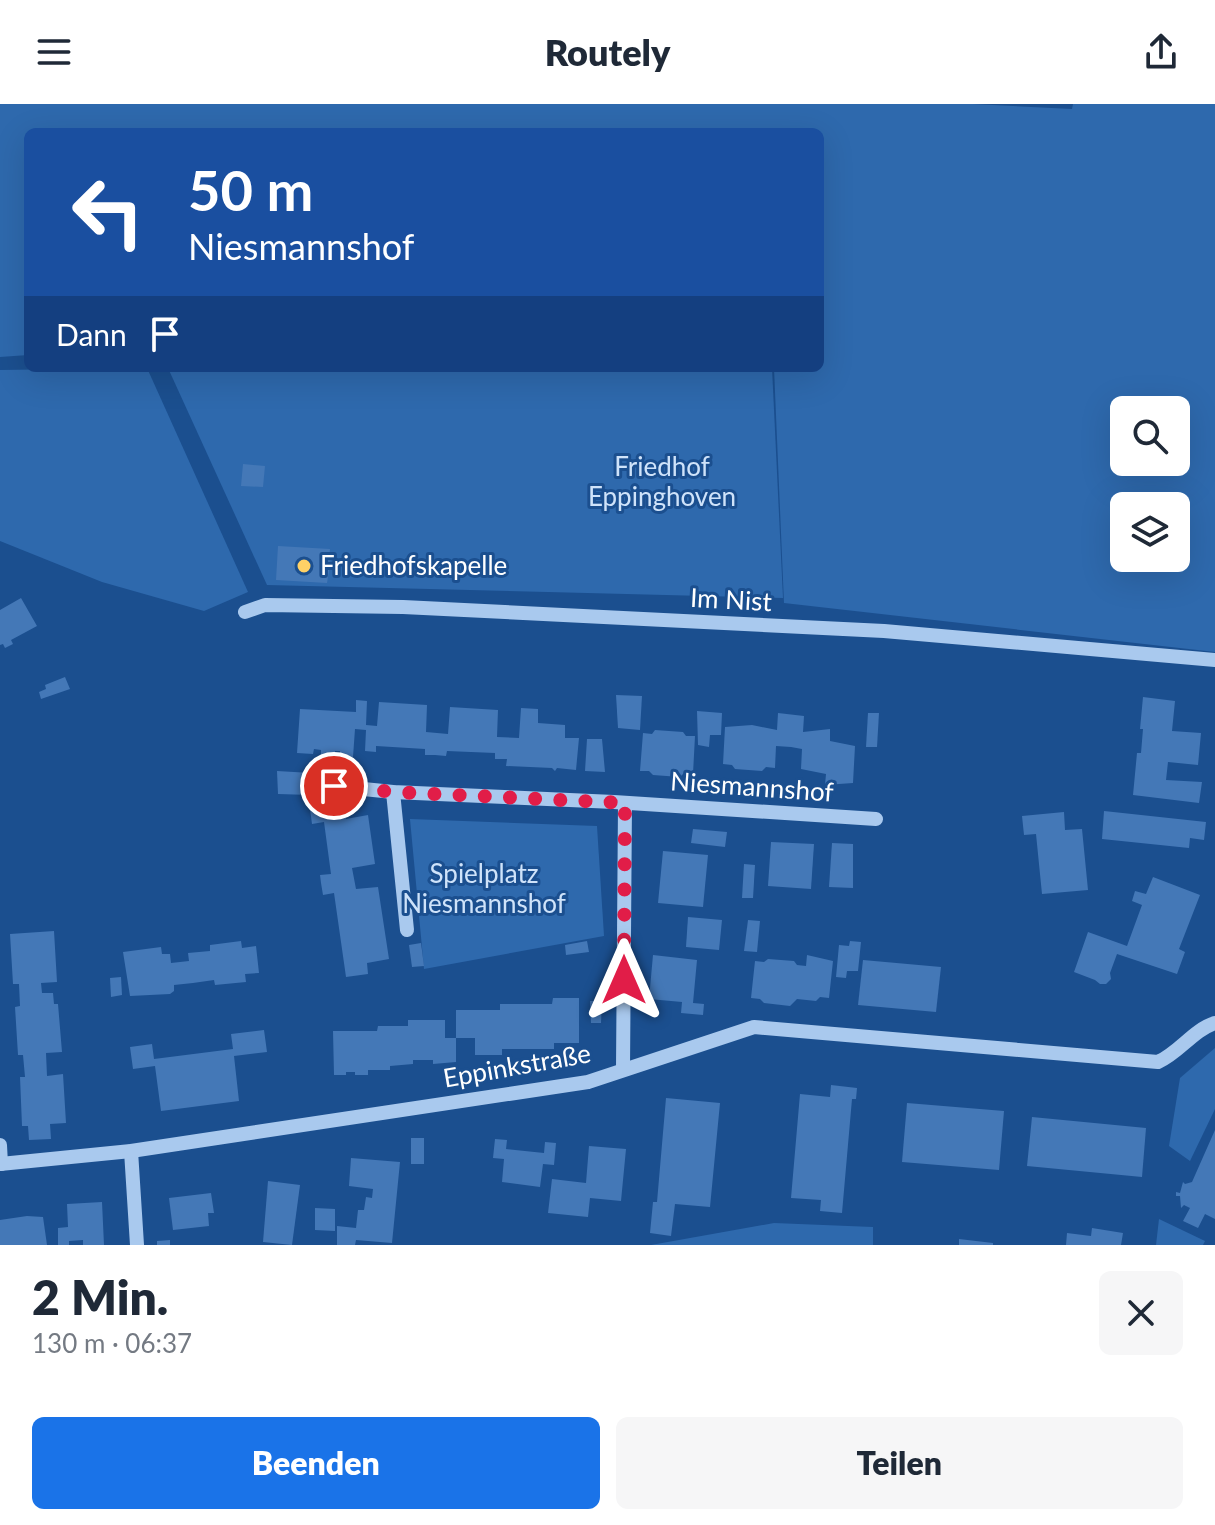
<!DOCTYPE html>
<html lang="de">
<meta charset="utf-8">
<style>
:root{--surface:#fff;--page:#f6f6f7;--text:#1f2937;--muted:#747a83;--accent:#1a73e8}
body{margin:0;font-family:Lato,sans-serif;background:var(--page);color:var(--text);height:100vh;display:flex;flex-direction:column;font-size:30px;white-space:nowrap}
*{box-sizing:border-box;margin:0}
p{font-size:26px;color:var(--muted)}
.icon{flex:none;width:44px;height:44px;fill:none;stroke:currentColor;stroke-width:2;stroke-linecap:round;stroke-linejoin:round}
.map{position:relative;height:1141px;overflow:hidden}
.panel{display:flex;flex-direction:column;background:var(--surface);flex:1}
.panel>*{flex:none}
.guide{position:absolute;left:24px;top:24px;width:800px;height:244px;border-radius:12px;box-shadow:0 8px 32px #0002;background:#1a4fa0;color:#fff;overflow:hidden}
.fabs{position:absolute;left:1110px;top:292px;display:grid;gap:16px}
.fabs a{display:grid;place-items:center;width:80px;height:80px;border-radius:12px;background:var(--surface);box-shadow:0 8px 32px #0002;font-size:40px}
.pin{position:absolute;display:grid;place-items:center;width:68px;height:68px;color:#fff;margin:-34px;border:4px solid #fff;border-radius:50%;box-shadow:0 2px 8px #0007}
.me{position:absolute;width:88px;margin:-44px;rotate:0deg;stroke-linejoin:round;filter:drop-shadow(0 0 6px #0008)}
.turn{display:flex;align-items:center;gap:28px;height:168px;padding:0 32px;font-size:36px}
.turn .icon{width:104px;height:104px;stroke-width:2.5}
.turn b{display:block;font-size:56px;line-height:68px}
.then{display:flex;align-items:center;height:76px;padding:0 32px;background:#0003;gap:16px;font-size:30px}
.round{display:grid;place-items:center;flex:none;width:84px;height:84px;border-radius:12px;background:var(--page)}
.head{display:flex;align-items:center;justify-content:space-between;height:136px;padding:0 32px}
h1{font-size:48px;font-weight:800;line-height:60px}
.primary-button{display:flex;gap:16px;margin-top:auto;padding:16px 32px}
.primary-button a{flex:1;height:92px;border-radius:12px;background:var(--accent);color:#fff;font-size:32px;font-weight:800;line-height:92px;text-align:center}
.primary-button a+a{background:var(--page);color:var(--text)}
header{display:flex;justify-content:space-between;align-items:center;height:104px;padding:0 32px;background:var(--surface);font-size:36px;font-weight:800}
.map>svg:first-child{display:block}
.green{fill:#2e69ad;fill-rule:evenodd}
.building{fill:#4478b7}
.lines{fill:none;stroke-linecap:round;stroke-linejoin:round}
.minor{stroke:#a9c9ee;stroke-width:14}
.route{stroke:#e11d48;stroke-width:14;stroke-dasharray:0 25.2}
.poi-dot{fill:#ffd166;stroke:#1b4f8f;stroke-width:3}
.labels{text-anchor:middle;stroke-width:6;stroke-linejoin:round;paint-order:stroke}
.park-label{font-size:26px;fill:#cfe3fa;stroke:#1b4f8f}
.poi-label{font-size:26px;fill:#fff;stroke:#1b4f8f;text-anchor:start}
.street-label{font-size:26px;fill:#fff;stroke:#1b4f8f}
</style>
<header><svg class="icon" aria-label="menu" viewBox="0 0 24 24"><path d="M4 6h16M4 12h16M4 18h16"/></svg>Routely<svg class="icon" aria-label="share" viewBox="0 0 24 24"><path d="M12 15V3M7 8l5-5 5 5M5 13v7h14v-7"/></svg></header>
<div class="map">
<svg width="1215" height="1141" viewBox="0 0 1215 1141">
<rect width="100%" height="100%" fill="#1b4f8f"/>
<g class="green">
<path d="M0 0H973L1072 5 1073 0H1215V548L784 499 774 264H820V28H28V251L0 253ZM1124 306H1176V358H1124ZM1124 402H1176V454H1124Z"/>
<polygon points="147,264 248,488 204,507 102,478 0,437 0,266"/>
<polygon points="168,264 772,264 783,494 267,481"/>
<polygon points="410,715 597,722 604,832 424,865"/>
<polygon points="1215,944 1215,1005 1190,1057 1169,1042 1180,974"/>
<polygon points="1159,1115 1205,1137 1203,1141 1156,1141"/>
<polygon points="774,1119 873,1123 873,1141 651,1141"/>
</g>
<g class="building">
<polygon points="243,360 265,362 263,383 241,382"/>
<polygon points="278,442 330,445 329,454 331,454 327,479 276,476"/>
<polygon points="21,494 37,522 11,536 13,540 5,544 3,540 0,541 0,506"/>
<polygon points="65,573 70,585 41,595 39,588 46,585 45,581"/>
<polygon points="616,591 642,592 640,626 618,624"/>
<polygon points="1143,593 1175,597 1172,627 1201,629 1198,661 1168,658 1166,676 1202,678 1199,699 1133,691 1137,649 1141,649 1143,625 1140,625"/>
<polygon points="356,596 367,597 366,621 377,622 379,598 427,601 426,628 448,630 450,603 498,606 497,633 519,634 521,604 538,605 538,619 565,621 565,634 579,634 576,666 557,664 555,667 552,664 506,662 507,655 495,655 495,649 447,647 446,652 435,651 425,651 425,645 376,642 376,648 365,647 366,626 355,625 353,653 340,652 340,647 335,647 335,652 321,651 321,646 314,645 313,650 297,649 300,605 356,608"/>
<polygon points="697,607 722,609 721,631 710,631 709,643 698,641"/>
<polygon points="778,609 804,612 803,628 830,625 830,637 855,642 853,679 825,681 826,670 801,665 802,645 791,643 776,642 775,664 766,663 762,667 735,665 732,661 723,660 725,623 752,621 777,626"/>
<polygon points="868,609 879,609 877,643 866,643"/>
<polygon points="655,626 683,628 686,632 695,632 693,670 684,669 680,673 653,671 649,667 640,667 643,629 652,630"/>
<polygon points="587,635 602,635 605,668 585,667"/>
<polygon points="277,667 311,669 310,691 278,690"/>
<polygon points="343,700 346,715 368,711 375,760 352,764 356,785 378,783 389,855 367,859 368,870 346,873 334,789 323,791 321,779 320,771 331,770 324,718 312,720 310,705"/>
<polygon points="1104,707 1206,718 1204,736 1190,734 1189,744 1102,735"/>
<polygon points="1064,708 1065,726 1082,725 1088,786 1042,790 1036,730 1024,731 1022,712"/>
<polygon points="693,725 727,728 725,743 691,739"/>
<polygon points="771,738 814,740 811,785 768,782"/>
<polygon points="832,739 853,740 853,784 829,783"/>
<polygon points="663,747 708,751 703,803 658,799"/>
<polygon points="744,760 755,761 753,794 742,794"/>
<polygon points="1153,773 1200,791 1179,845 1185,848 1177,870 1117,850 1110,869 1111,875 1106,880 1100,880 1095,876 1074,868 1088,828 1127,842 1142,801 1132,797 1135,787 1146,790"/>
<polygon points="688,813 722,816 719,846 686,843"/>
<polygon points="748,816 760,817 757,848 744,847"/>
<polygon points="54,827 57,878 41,879 42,889 53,889 54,900 58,900 62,948 46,949 47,972 63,970 66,1019 50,1020 51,1035 29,1036 28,1022 22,1022 20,973 25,973 23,951 18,951 15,903 20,902 19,880 13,880 10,830"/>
<polygon points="241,837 242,844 256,842 259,869 245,870 246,878 215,881 214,876 193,879 174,881 174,887 170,890 130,892 123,848 161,843 162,850 170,850 171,859 189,857 188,849 210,847 210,841"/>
<polygon points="587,837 589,848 566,851 565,841"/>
<polygon points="850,837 861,838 858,867 847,867 846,874 836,873 839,841 849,842"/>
<polygon points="421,839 424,862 412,863 409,841"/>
<polygon points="653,851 697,856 693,899 704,900 703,911 681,909 682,898 649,895"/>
<polygon points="807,851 833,857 829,894 820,893 816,897 797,895 790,902 764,899 760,895 751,894 755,857 764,858 768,855 794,857 797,861 806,862"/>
<polygon points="863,856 941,863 936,908 858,901"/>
<polygon points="121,873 122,891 111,893 110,874"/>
<polygon points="553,894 579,894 579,939 554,939 554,945 502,945 502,951 475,951 475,934 456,934 456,906 500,906 500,900 552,900"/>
<polygon points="590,897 602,897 601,919 591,919"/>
<polygon points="408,916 445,916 445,934 456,934 456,958 433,960 433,956 413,956 413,960 390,962 390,966 368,966 368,971 355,971 355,968 346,968 346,971 334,971 333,927 377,927 378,922 408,922"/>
<polygon points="264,926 267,948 234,952 239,997 161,1007 155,962 133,965 130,943 152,940 154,955 233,945 231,930"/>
<polygon points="831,981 857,984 856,995 852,995 842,1109 820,1107 821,1096 791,1094 800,990 830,993"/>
<polygon points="666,994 720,999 710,1103 675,1100 671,1132 650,1129 653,1098 657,1098"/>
<polygon points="907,999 1004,1007 999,1066 902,1058"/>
<polygon points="1032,1013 1146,1024 1142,1073 1027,1062"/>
<polygon points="1215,1026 1215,1115 1205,1110 1198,1124 1183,1117 1190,1104 1184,1101 1181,1104 1180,1092 1176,1092 1176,1088 1180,1089 1183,1078 1185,1080 1192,1078"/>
<rect x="411" y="1034" width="13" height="26"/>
<polygon points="495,1035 507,1036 506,1045 544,1049 545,1038 556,1039 554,1061 543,1060 540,1083 502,1078 504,1055 493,1054"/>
<polygon points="589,1042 626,1045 621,1097 590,1094 588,1113 548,1109 552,1075 586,1079"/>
<polygon points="351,1054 400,1058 392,1139 356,1136 355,1141 337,1141 337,1122 356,1124 358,1106 364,1106 366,1093 372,1094 373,1085 349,1082"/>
<polygon points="268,1077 300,1081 292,1141 263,1138"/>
<polygon points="211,1089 214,1109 208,1109 209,1122 173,1126 169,1094"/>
<polygon points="102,1098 104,1141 83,1141 83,1136 69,1137 69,1141 58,1141 58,1124 68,1123 67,1100"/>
<polygon points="315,1104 335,1105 335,1127 315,1126"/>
<polygon points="27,1112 43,1113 47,1141 0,1141 0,1116"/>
<polygon points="1092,1124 1123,1129 1121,1141 1066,1141 1067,1129 1091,1132"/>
<polygon points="959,1135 993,1139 993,1141 959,1141"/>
<polygon points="170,1136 170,1141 157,1141 157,1137"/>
</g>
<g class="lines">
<g class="minor">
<polyline points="245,508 265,501 403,503 884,527 1215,556"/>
<polyline points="334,682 393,688 614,698 876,715"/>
<polyline points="393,688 407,826"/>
<polyline points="623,965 625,699"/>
<polyline points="0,1041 1,1060"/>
<polyline points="131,1047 137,1141"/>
<path d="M0 1060 131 1047 588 978 754 923 1158 958C1179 949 1193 926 1215 919"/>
</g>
</g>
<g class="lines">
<polyline class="route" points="334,682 393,688 625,699 624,876"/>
</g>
<circle class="poi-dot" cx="304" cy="462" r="8"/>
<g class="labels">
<g class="park-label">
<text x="662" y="372">Friedhof<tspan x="662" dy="30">Eppinghoven</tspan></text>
<text x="484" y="779">Spielplatz<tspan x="484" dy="30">Niesmannshof</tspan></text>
</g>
<g class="poi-label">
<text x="320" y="471">Friedhofskapelle</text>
</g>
<g class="street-label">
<text transform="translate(731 496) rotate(3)" y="9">Im Nist</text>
<text transform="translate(752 683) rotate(4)" y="9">Niesmannshof</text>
<text transform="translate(517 962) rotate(-10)" y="9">Eppinkstraße</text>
</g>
</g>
</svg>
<div class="fabs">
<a><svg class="icon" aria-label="search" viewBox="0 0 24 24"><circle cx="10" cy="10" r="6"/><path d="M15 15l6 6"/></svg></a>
<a><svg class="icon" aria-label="layers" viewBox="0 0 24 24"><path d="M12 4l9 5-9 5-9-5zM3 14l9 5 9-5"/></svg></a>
</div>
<div class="pin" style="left:334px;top:682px;background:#d93025"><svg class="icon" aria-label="arrive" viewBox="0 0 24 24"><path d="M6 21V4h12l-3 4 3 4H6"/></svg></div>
<svg class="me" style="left:624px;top:876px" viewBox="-20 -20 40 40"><path d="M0-17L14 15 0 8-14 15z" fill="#e11d48" stroke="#fff" stroke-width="4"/></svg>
<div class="guide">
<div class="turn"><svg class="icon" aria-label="left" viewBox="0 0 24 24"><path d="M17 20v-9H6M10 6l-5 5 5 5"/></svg><div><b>50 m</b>Niesmannshof</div></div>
<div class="then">Dann<svg class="icon" aria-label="arrive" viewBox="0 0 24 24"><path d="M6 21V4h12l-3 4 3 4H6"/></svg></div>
</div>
</div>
<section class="panel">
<div class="head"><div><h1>2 Min.</h1><p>130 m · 06:37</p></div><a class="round"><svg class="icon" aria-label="close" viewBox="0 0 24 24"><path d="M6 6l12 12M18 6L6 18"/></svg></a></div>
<div class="primary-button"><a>Beenden</a><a>Teilen</a></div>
</section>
